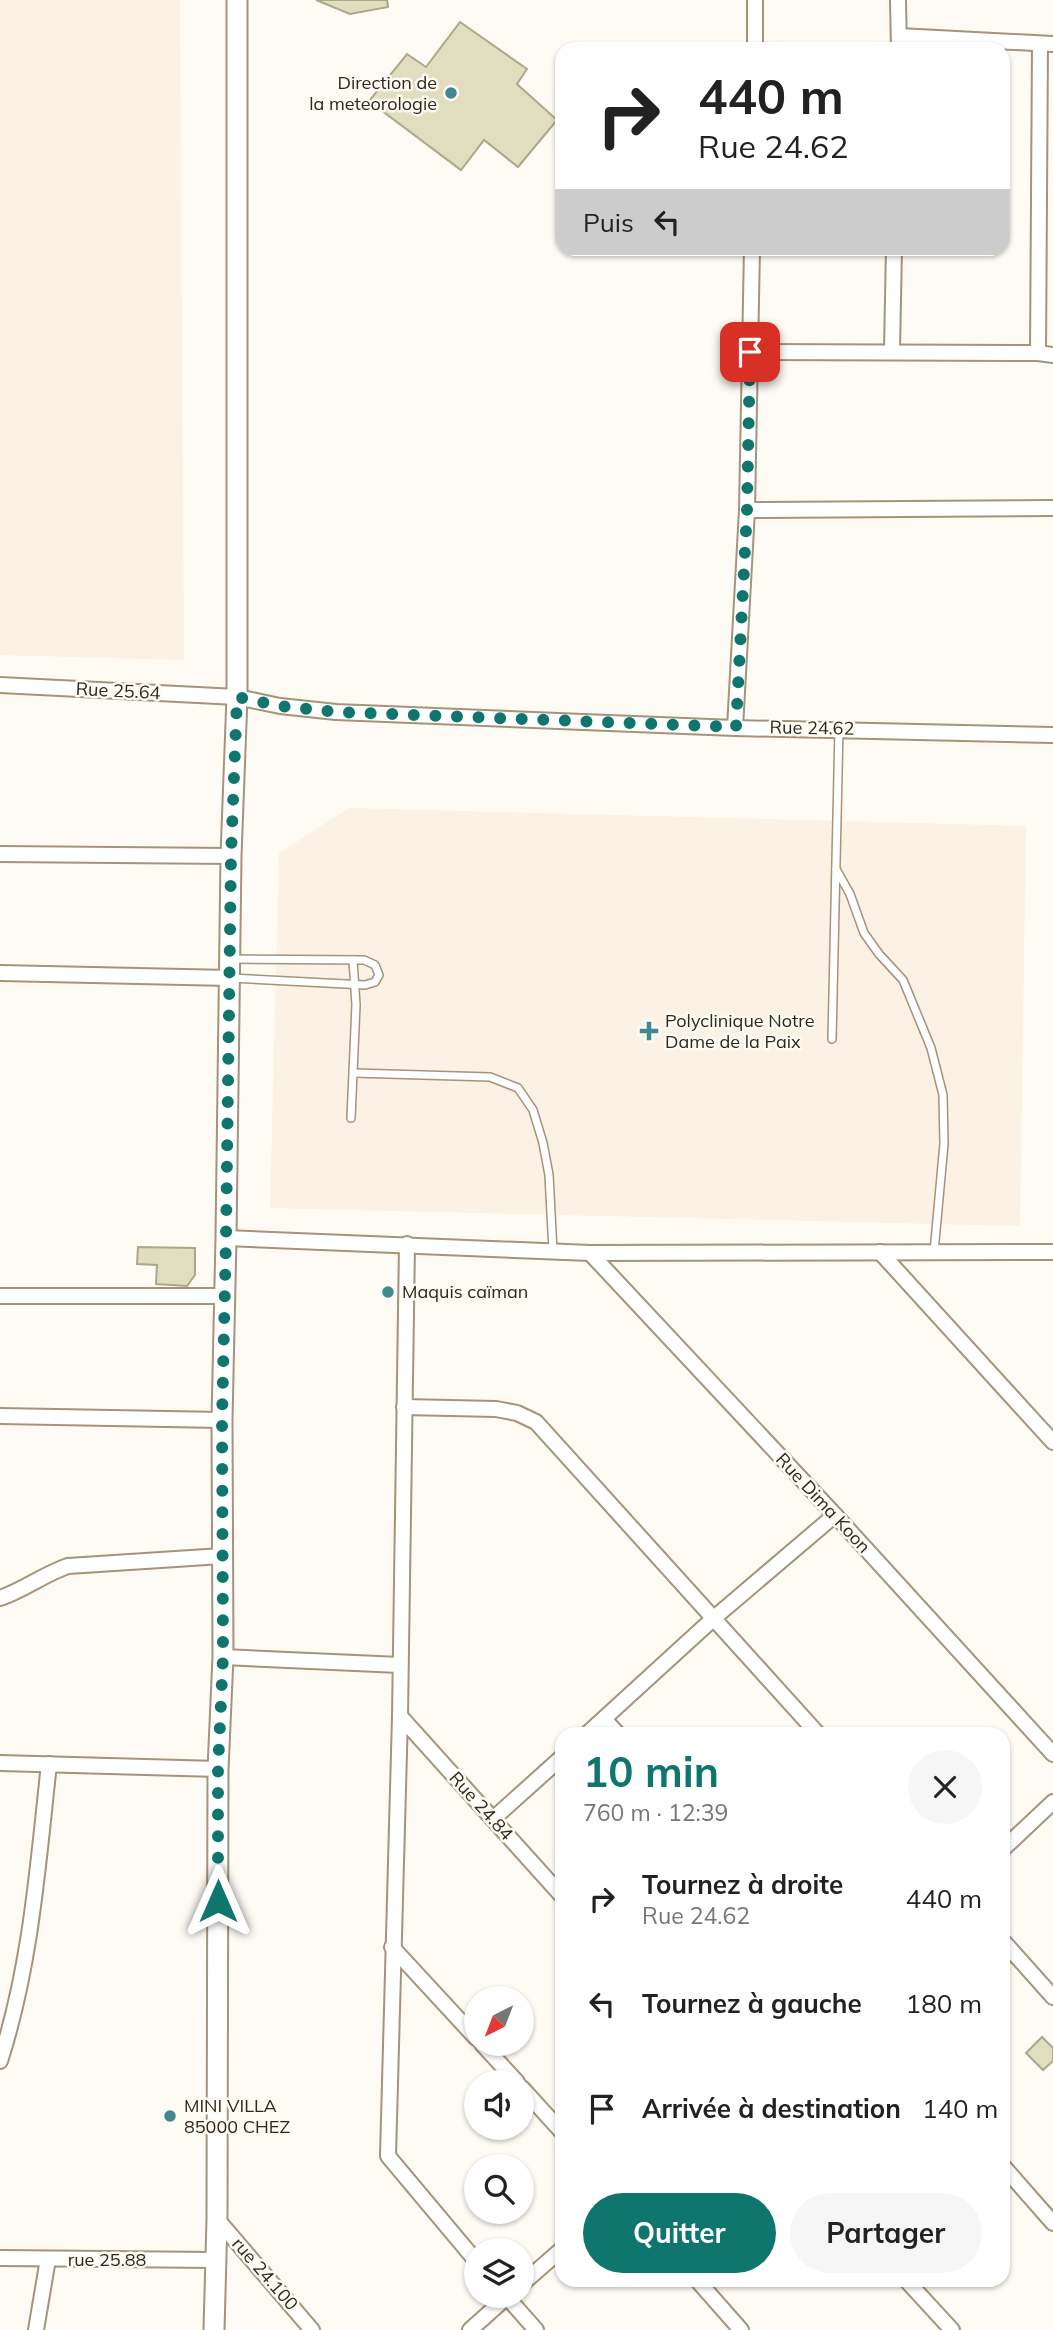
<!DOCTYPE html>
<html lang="fr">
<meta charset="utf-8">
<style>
:root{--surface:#fff;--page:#f6f6f6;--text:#222;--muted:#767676;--accent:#0f766e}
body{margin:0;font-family:Mulish,sans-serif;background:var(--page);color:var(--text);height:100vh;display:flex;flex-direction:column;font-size:26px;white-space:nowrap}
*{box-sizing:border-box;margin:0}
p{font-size:23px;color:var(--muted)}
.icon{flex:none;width:38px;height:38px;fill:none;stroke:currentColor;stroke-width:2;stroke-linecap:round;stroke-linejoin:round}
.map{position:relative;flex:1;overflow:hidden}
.sheet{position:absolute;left:555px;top:1727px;width:455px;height:560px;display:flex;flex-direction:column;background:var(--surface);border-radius:21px;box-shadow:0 2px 5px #0004}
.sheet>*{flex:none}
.hud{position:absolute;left:555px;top:42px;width:455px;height:214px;border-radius:21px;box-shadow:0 2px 5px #0004;background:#fff;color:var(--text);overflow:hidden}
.needle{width:46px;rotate:222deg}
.tools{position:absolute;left:464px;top:1986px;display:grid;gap:14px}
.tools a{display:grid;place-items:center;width:70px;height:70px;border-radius:50%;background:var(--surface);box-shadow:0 2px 5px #0004;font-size:35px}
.pin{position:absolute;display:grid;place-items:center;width:60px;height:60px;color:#fff;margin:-30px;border-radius:14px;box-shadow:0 4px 10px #0006}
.me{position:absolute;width:77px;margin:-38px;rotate:0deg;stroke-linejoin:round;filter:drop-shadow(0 0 5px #0008)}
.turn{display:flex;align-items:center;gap:24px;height:147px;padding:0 28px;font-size:32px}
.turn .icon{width:91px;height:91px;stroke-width:2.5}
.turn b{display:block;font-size:49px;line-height:60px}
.then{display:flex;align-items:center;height:66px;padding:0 28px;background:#0003;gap:14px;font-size:26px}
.round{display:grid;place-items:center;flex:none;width:74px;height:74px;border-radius:37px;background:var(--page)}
.head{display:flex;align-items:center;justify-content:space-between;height:119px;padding:0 28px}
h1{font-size:42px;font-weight:700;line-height:52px;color:var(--accent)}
.primary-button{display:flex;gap:14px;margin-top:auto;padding:14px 28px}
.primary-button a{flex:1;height:80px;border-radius:42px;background:var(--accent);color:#fff;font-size:28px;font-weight:700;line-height:80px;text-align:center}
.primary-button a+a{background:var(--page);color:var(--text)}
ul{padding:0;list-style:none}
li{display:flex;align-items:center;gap:21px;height:105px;padding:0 28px}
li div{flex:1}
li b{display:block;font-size:26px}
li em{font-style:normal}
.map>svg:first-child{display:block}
.built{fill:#fbf1e4}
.building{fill:#e1debf;stroke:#aba88a;stroke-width:2}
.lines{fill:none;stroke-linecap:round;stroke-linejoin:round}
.lane-casing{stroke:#a5937a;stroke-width:10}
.street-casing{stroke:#a5937a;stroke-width:18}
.secondary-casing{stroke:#a5937a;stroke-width:23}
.lane{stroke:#fff;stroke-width:7}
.street{stroke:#fff;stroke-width:14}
.secondary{stroke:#fff;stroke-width:19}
.route{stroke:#0f766e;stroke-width:12;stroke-dasharray:0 21.6}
.poi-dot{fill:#428894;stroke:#fefaf4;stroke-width:2.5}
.labels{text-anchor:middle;stroke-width:5;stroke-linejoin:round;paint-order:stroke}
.poi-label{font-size:18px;fill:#2e271c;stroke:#fefaf4;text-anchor:start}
.street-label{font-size:18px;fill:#2e271c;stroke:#fefaf4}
</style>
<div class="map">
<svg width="1053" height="2330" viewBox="0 0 1053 2330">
<rect width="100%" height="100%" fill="#fefaf4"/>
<g class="built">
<polygon points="0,0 180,0 184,660 0,655"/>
<polygon points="349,808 1026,826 1020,1226 270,1208 279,853"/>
</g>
<g class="building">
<polygon points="316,0 387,0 388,7 350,14"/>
<polygon points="460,22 527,69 517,84 557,120 518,167 484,140 461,170 369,101 407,54 426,67"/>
<polygon points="138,1247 195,1248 195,1275 187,1286 156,1284 157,1265 137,1264"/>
<polygon points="1042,2037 1053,2048 1053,2061 1043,2070 1026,2053"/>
</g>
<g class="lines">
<g class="lane-casing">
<g id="lane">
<polyline points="836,869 850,894 864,933 879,954 903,980 931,1048 943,1095 944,1144 934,1252"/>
<polyline points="230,978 365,985 375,982 379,975 375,965 364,960 231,959"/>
<polyline points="832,1039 839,729"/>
<polyline points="354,1073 490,1077 518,1088 533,1110 543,1143 549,1175 553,1251"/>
<polyline points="351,1118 356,1005 353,960"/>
</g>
</g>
<g class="street-casing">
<g id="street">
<polyline points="898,0 899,49"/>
<polyline points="899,36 1053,44"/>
<polyline points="755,49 755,0"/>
<polyline points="892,351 894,248"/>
<polyline points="750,352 1038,353 1053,355"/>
<polyline points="1038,353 1040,44"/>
<polyline points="747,510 1053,508"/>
<polyline points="0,685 237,697 280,706 336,712 735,728 1053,735"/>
<polyline points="735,728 747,510 752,248"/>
<polyline points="0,854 231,856"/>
<polyline points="0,973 230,978"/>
<polyline points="226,1238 590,1253 1053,1252"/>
<polyline points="407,1244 400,1716 388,2156 476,2261"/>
<polyline points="880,1252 1053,1442"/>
<polyline points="590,1253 835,1515 1053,1754"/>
<polyline points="0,1296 224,1296"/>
<polyline points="404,1407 496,1409 517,1413 536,1422 818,1734"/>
<polyline points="0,1416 222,1420"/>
<path d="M0 1598C24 1590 44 1574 68 1566L222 1556"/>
<polyline points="223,1657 400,1665"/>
<polyline points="400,1716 562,1896"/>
<polyline points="604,1719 618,1734"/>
<polyline points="587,1734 714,1618 835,1515"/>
<polyline points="0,1763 218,1769"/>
<polyline points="493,1819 562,1757"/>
<polyline points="1003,1849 1053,1802"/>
<polyline points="1003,1941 1053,1997"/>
<polyline points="392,1947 476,2038"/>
<polyline points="482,2044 517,2082"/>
<path d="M0 2061C31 1965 38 1864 49 1764"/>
<polyline points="522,2088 562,2132"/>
<polyline points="1003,2166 1053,2223"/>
<polyline points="217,2219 312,2330"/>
<polyline points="0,2258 215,2260"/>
<polyline points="697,2280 741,2330"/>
<polyline points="906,2280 952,2330"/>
<polyline points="522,2284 562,2249"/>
<polyline points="506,2296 536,2330"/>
<polyline points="36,2330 48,2259"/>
<polyline points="470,2330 508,2296"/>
</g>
</g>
<g class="secondary-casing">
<polyline id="secondary" points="214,2330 217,2219 218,1769 223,1657 222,1420 226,1238 231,856 237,697 237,0"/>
</g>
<use href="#lane" class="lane"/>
<use href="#street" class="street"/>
<use href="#secondary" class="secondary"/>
</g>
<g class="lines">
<polyline class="route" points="218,1901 218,1769 223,1657 222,1420 226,1238 231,856 237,697 280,706 336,712 736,727 747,510 750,352"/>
</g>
<g class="poi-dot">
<circle cx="451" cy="93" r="7"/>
<path d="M645.5 1020.5h7v7h7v7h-7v7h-7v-7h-7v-7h7z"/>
<circle cx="388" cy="1292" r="7"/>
<circle cx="170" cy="2116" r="7"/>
</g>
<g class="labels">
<g class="poi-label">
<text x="437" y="89" text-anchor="end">Direction de<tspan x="437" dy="21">la meteorologie</tspan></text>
<text x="665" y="1027">Polyclinique Notre<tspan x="665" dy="21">Dame de la Paix</tspan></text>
<text x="402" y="1298">Maquis caïman</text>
<text x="184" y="2112">MINI VILLA<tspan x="184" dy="21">85000 CHEZ</tspan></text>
</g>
<g class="street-label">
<text transform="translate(118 691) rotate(3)" y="6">Rue 25.64</text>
<text transform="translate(812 728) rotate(1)" y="6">Rue 24.62</text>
<text transform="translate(823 1503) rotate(47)" y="6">Rue Dima Koon</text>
<text transform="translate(481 1806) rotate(48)" y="6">Rue 24.84</text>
<text x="107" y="2266">rue 25.88</text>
<text transform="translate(265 2274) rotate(49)" y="6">rue 24.100</text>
</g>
</g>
</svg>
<div class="tools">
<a><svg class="needle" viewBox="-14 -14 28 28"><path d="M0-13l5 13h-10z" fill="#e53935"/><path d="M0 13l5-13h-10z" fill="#767676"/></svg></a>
<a><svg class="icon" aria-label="sound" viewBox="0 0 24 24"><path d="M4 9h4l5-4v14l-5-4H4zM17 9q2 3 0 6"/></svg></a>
<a><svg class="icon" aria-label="search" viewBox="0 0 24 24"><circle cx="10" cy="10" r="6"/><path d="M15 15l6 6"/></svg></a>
<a><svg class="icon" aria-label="layers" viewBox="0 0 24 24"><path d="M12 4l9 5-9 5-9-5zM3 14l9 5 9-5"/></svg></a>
</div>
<div class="pin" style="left:750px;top:352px;background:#d93025"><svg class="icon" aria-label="arrive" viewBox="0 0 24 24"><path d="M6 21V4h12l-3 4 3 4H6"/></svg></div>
<svg class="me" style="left:218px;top:1901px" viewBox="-20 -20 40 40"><path d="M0-17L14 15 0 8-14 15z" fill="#0f766e" stroke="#fff" stroke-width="4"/></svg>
<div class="hud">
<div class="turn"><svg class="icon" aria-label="right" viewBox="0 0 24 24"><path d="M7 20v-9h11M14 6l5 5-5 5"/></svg><div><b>440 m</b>Rue 24.62</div></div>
<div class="then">Puis<svg class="icon" aria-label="left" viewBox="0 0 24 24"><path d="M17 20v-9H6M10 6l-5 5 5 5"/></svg></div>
</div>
<section class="sheet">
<div class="head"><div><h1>10 min</h1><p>760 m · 12:39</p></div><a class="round"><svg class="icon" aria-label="close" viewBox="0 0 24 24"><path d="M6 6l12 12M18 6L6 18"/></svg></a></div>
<ul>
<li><svg class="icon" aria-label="right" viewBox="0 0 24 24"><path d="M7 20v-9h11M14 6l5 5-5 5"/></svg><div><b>Tournez à droite</b><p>Rue 24.62</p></div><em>440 m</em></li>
<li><svg class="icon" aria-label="left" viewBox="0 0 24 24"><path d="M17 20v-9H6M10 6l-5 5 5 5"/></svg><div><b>Tournez à gauche</b></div><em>180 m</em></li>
<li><svg class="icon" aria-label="arrive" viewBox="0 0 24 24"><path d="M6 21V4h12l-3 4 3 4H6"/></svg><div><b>Arrivée à destination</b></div><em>140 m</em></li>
</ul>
<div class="primary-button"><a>Quitter</a><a>Partager</a></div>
</section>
</div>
